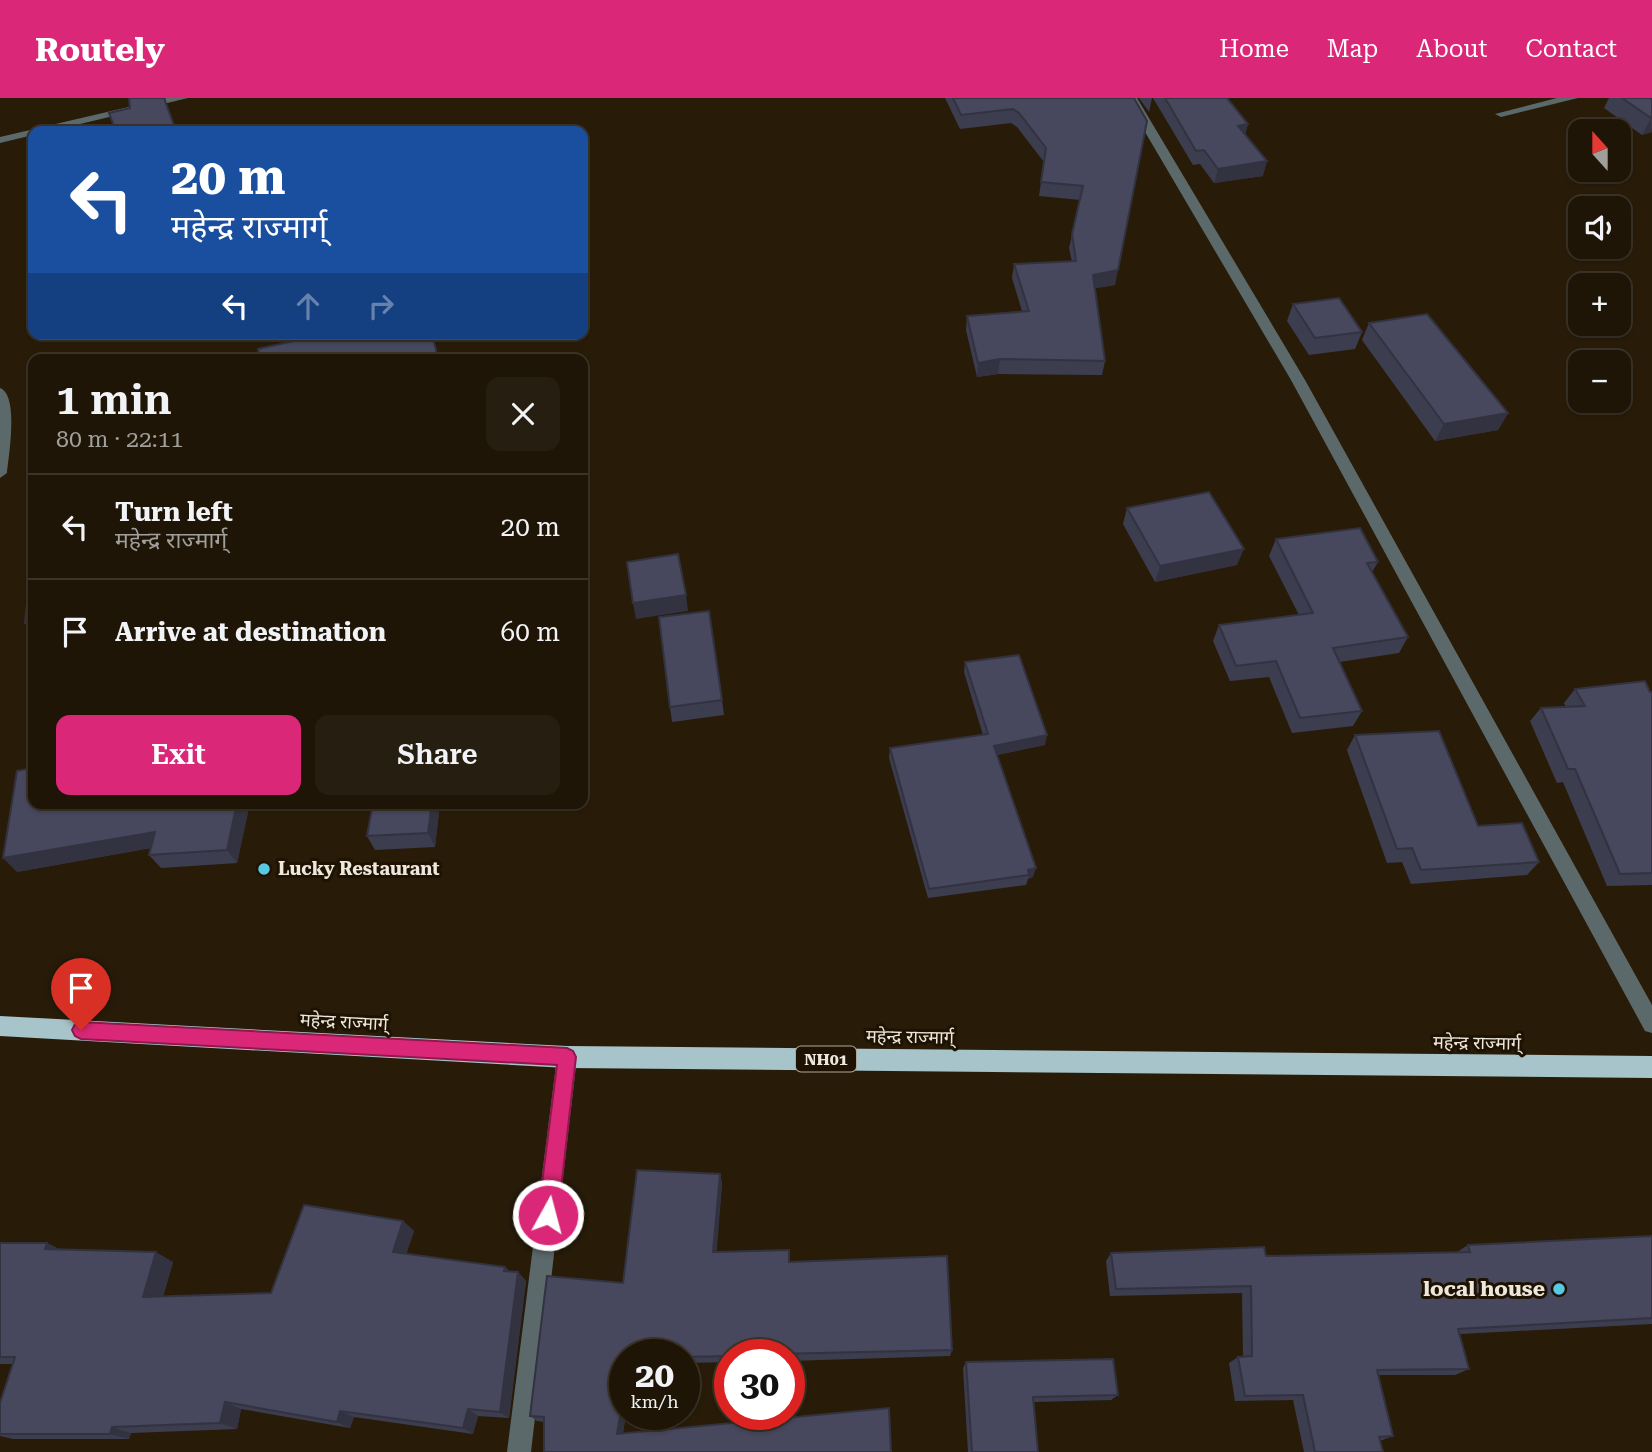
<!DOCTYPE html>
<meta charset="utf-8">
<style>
:root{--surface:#1e1507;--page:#261e11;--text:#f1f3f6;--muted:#a19f9b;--line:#3c3428;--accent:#db2777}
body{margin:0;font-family:"Roboto Serif","Noto Sans Devanagari",serif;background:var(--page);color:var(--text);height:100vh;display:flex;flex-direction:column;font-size:26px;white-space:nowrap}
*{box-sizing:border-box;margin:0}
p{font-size:23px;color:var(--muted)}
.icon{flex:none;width:38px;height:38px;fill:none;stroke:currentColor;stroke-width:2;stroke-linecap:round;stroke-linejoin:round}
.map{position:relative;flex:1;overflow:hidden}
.details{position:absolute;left:28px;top:256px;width:560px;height:455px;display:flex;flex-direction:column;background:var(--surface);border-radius:14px;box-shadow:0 2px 5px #0004,0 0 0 2px var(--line)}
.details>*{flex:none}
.top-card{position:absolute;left:28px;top:28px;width:560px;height:214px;border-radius:14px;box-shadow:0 2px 5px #0004,0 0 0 2px var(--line);background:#1a4fa0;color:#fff;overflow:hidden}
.needle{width:46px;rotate:339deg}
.tools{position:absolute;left:1568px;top:21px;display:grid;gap:14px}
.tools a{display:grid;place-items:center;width:63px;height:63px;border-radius:14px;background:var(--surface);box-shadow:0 2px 5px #0004,0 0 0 2px var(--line);font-size:35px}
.speed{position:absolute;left:609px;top:1241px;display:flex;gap:14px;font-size:35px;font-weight:700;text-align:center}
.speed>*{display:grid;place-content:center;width:91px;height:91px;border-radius:50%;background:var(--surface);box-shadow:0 2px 5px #0004,0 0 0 2px var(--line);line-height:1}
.speed small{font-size:18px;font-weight:400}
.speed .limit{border:10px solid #d22;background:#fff;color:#111}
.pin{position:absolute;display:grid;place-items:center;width:60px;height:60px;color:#fff;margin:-72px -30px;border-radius:50% 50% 50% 0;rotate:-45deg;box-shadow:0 0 7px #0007}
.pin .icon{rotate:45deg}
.me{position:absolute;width:77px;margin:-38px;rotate:7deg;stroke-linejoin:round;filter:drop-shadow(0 0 5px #0008)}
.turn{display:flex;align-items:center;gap:24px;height:147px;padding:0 28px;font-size:32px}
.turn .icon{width:91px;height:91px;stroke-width:2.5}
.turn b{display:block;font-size:49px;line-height:60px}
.lanes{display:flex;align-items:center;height:66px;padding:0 28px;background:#0003;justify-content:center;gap:35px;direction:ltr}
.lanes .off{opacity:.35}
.round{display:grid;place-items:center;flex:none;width:74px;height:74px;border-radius:14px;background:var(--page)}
.summary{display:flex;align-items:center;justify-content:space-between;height:119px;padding:0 28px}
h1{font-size:42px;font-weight:600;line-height:52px}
.button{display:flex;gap:14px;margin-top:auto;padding:14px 28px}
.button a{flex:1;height:80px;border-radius:14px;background:var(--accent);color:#fff;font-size:28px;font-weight:600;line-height:80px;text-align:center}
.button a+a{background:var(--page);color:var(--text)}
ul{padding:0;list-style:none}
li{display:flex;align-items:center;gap:21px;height:105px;padding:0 28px;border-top:2px solid var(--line)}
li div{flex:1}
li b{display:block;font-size:26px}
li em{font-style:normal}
header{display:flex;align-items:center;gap:42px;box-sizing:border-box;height:98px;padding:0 35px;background:var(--accent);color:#fff}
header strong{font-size:33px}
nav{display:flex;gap:38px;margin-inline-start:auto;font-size:24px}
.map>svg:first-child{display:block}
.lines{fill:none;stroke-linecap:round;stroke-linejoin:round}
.minor{fill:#5c696b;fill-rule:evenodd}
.trunk{fill:#a6c4ca;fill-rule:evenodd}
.wall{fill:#3d3d50}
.shaded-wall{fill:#323241}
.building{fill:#47475d;stroke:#323241;stroke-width:2}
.route{fill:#db2777;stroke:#8e194d;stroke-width:2}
.poi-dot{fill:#59c8e5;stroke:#1e1302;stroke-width:2.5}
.labels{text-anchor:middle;stroke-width:6;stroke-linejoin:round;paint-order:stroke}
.shield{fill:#1e1302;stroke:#b0a79a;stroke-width:2}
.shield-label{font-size:16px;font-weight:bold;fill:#eee7db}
.poi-label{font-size:18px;font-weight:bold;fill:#eee7db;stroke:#1e1302;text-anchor:start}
.street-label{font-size:18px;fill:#eee7db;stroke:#1e1302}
.near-poi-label{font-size:21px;font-weight:bold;fill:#eee7db;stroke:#1e1302;text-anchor:end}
</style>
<header>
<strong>Routely</strong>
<nav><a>Home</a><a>Map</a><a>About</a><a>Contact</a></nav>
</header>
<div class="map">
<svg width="1652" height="1354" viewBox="0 0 1652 1354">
<rect width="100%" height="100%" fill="#281c09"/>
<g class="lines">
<g class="minor">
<polygon points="167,0 188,0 51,33 33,33 33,37 0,45 0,39"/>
<polygon points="1125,0 1137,0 1305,282 1652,907 1652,935 1645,933 1291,282"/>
<polygon points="1557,0 1578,0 1501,19 1495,16"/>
<path d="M0 290C19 297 9 357 7 375L0 380Z"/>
<polygon points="567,949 574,952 577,959 531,1354 507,1354 557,959 560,952"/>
</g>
<polygon class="trunk" points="0,918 567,948 1652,958 1652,980 567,970 0,938"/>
</g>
<g class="wall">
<polygon points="945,0 1134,0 1115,187 1095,190 1105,263 1102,277 998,276 977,279 966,232 967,218 1022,213 1012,180 1014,166 1072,164 1069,150 1080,102 1039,98 1044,64 1017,29 1011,25 960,31"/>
<polygon points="1139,0 1152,0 1149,14"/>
<polygon points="1153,0 1227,0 1248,26 1245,36 1263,78 1214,85 1200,66 1193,67"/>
<polygon points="1609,0 1652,0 1652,34 1642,37 1604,10"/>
<polygon points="1293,206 1362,234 1355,251 1309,257 1287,223"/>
<polygon points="1369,225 1508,315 1498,332 1435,343 1362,242"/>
<polygon points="1127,410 1237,467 1155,484 1123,426"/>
<polygon points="1276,441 1378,464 1372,474 1408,539 1399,555 1339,564 1362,613 1353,628 1292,635 1269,579 1230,583 1213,543 1219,527 1299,517 1269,458"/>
<polygon points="965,564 1045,647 997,657 1033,779 1028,781 1026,787 928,800 889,660 890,650 983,637 964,574"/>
<polygon points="1575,591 1652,594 1652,787 1607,788 1563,684 1557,685 1530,623 1541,610 1566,609 1564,605"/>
<polygon points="722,602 724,617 672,624 670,609"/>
<polygon points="1355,637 1478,728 1539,764 1527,777 1411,786 1402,764 1387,765 1347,652"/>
<polygon points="250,705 237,765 161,770 149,757 151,750 17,774"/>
<polygon points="440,705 435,749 375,752 367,738"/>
<polygon points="720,1076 722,1086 716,1154 790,1164 952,1252 950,1258 789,1263 789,1256 730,1256 730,1264 684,1265 684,1256 625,1256 625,1316 626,1316 623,1335 544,1354 544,1324 537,1323 530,1318 623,1185"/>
<polygon points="403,1123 414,1133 406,1156 505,1169 509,1173 518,1174 526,1183 509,1320 478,1318 473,1336 354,1319 350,1330 241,1311 237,1331 131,1335 129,1341 13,1341 0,1338 0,1305 13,1266 0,1266 0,1145 47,1145 61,1152 173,1164 163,1199 271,1195"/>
<polygon points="1652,1138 1652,1226 1460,1236 1469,1271 1455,1277 1379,1277 1393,1338 1380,1343 1383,1354 1304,1354 1293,1302 1235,1303 1229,1265 1238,1259 1243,1258 1242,1195 1110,1198 1106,1163 1111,1155 1266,1158 1457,1154 1468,1147"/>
<polygon points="966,1264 1118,1297 1111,1302 1034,1304 1038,1354 968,1354 963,1270"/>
</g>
<g class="shaded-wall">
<polygon points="1651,20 1652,34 1642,37"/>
<polygon points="1248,26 1244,41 1238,28"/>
<polygon points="1267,63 1263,78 1214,85 1218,71"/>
<polygon points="1118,172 1115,187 1090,191 1093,177"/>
<polygon points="1000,261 998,276 977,279 978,265"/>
<polygon points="1508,315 1498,332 1435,343 1444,326"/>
<polygon points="1244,451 1237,467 1155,484 1160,468"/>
<polygon points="686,497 688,513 636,521 633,505"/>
<polygon points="33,524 33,535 25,525"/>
<polygon points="1047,637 1045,647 992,658 994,648"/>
<polygon points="237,705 250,705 237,765 227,752"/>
<polygon points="432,705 440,705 435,749 428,735"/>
<polygon points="155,734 166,747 17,774 3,760"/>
<polygon points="1036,770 1033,779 1028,781 1029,777 1028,772"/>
<polygon points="720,1076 722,1086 716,1163 713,1154"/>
<polygon points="403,1123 414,1133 404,1163 393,1154"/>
<polygon points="47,1145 67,1155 45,1151"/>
<polygon points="156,1154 173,1164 160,1208 143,1199"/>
<polygon points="518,1174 526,1183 509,1320 500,1314"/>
<polygon points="625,1289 625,1316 626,1316 622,1341 617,1336"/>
<polygon points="225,1304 241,1311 237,1331 220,1325"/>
<polygon points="468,1311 478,1318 473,1336 463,1330"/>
<polygon points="340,1313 354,1319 350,1330 337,1324"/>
<polygon points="112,1329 131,1335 129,1341 110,1336"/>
</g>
<g class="building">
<polygon points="129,0 164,0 176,33 116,33 109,15 130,10"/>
<polygon points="953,0 1134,0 1147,23 1118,172 1093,177 1105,263 1000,261 978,265 967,218 1029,213 1014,166 1076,163 1072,136 1083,88 1041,84 1046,50 1019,15 1013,11 961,17"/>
<polygon points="1165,0 1227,0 1248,26 1238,28 1267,63 1218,71 1204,52 1196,53"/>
<polygon points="1622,0 1652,0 1652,20 1651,20"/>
<polygon points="1339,200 1362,234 1315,240 1293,206"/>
<polygon points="1427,216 1508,315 1444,326 1369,225"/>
<polygon points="324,236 332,236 332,239 345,236 432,236 438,261 260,261 258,251"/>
<polygon points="1209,394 1244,451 1160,468 1127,410"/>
<polygon points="1360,430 1378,464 1367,465 1408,539 1333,550 1362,613 1300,620 1276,563 1236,568 1219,527 1313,515 1276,441"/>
<polygon points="678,456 686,497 633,505 627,464"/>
<polygon points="33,474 33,524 25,525 30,475"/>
<polygon points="709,513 722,602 670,609 659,519"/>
<polygon points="1019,557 1047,637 994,648 1036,770 1028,772 1029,777 929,791 890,650 988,636 965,564"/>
<polygon points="1645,583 1650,594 1652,594 1652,775 1620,776 1575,671 1568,671 1541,610 1585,608 1575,591"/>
<polygon points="1439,633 1478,728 1522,725 1539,764 1421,772 1412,750 1397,751 1355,637"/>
<polygon points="33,670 33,705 237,705 227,752 149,757 155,734 3,760 17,673"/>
<polygon points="373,705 432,705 428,735 367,738"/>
<polygon points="637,1072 720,1076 713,1154 789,1152 789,1164 947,1158 952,1252 775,1256 730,1256 730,1258 684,1259 684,1256 625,1256 625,1289 617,1336 889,1310 891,1354 544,1354 544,1319 530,1318 547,1178 623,1185"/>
<polygon points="304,1107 403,1123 393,1154 505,1169 504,1173 518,1174 500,1314 468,1311 463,1330 340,1313 337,1324 225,1304 220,1325 112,1329 110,1336 0,1336 0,1305 15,1259 0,1259 0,1145 47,1145 45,1151 156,1154 143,1199 271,1195"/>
<polygon points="1652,1138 1652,1220 1458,1231 1469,1271 1377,1272 1393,1338 1379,1339 1383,1354 1315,1354 1303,1297 1245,1298 1238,1259 1252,1258 1251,1188 1116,1191 1111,1155 1264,1149 1266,1158 1470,1154 1468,1147"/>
<polygon points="1113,1261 1118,1297 1033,1299 1038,1354 972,1354 966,1264"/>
</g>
<polygon class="route" points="81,924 567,950 573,953 576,959 558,1117 555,1124 548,1127 541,1124 538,1117 557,967 81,941 75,938 72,932 75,926"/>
<g class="poi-dot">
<circle cx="264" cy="771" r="7"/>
<circle cx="1559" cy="1191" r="7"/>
</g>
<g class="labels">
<rect class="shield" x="796" y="948.5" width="60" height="25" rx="5"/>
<g class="shield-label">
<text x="826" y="967">NH01</text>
</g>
<g class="poi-label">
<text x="278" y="777">Lucky Restaurant</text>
</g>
<g class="street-label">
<text transform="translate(344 924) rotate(3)" y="6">महेन्द्र राज्मार्ग्</text>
<text transform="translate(910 939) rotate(1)" y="6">महेन्द्र राज्मार्ग्</text>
<text transform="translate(1477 945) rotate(1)" y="6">महेन्द्र राज्मार्ग्</text>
</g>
<g class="near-poi-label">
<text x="1545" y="1198">local house</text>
</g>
</g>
</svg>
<div class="tools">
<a><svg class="needle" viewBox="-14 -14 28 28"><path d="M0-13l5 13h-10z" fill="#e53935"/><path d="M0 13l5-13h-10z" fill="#a19f9b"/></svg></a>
<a><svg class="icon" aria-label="sound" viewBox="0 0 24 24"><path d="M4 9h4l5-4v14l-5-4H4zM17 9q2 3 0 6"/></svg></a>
<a>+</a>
<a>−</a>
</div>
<div class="speed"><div>20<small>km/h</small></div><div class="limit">30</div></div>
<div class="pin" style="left:81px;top:932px;background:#d93025"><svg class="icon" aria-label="arrive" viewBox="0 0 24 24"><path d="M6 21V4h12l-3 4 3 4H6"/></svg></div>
<svg class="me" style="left:548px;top:1117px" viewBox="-20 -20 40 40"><circle r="17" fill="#db2777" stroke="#fff" stroke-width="3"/><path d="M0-11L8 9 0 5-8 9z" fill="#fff"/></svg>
<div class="top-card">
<div class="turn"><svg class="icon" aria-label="left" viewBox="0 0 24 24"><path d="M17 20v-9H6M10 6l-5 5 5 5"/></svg><div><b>20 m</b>महेन्द्र राज्मार्ग्</div></div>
<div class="lanes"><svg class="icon" aria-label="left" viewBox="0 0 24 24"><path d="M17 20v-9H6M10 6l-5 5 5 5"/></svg><svg class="icon off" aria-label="ahead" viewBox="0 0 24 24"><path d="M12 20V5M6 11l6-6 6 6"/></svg><svg class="icon off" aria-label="right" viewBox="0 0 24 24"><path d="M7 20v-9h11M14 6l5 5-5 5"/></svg></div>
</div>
<section class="details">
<div class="summary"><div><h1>1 min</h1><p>80 m · 22:11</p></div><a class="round"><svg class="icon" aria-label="close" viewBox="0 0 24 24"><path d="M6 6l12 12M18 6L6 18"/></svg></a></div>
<ul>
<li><svg class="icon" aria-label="left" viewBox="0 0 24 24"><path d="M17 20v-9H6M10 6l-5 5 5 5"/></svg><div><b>Turn left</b><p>महेन्द्र राज्मार्ग्</p></div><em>20 m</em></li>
<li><svg class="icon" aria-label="arrive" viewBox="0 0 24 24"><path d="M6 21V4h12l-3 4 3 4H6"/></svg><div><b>Arrive at destination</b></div><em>60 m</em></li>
</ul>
<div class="button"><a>Exit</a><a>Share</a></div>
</section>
</div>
